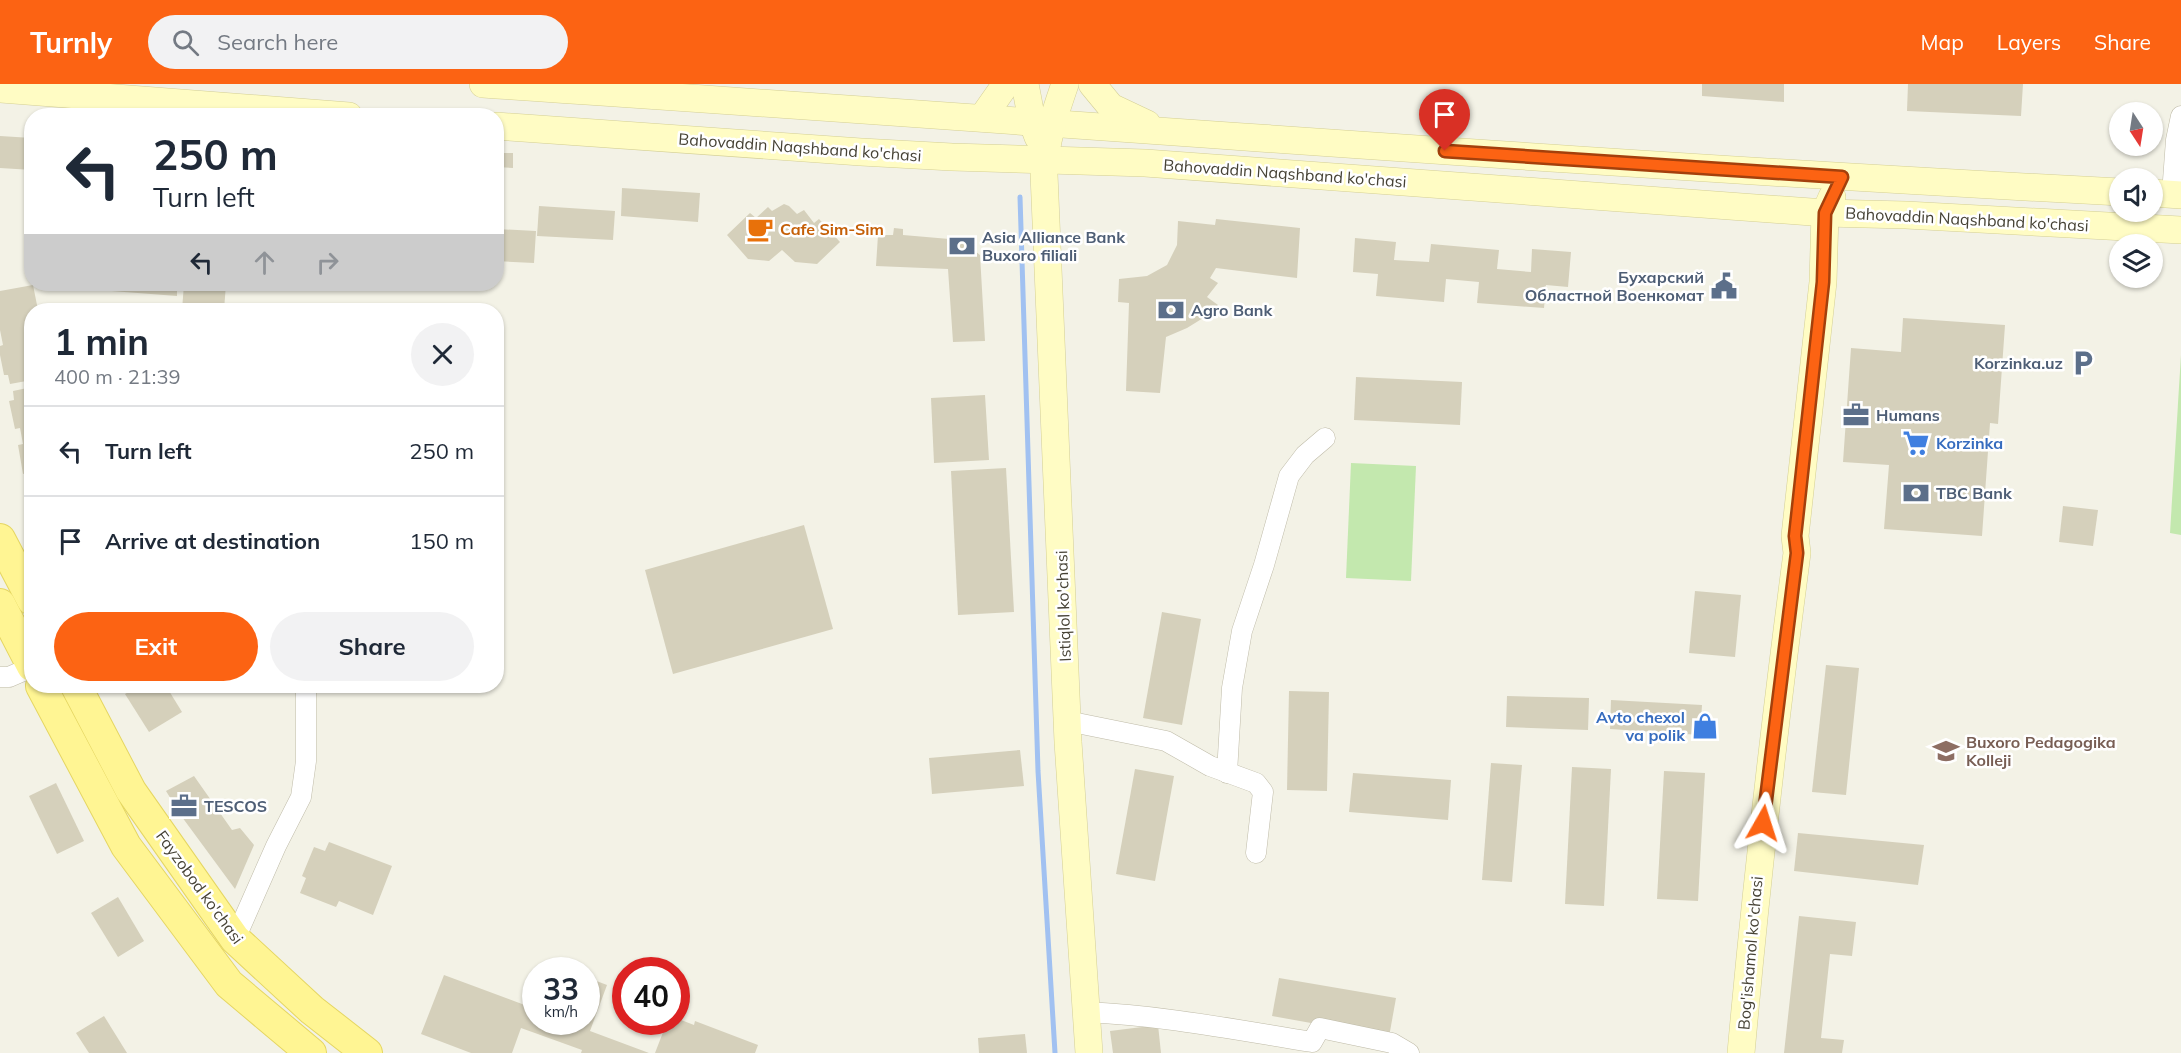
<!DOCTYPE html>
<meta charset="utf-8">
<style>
:root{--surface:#fff;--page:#f2f2f3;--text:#1f2937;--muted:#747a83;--line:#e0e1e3;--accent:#fc6313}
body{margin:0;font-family:Mulish,sans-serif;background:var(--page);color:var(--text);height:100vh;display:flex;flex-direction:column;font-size:22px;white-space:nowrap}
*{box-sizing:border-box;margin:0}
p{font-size:20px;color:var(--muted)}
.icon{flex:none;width:33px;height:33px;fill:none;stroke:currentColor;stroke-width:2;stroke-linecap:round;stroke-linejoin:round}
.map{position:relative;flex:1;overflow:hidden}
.side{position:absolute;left:24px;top:219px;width:480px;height:390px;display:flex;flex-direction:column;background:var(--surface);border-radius:24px;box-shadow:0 2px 4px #0004}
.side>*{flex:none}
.banner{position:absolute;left:24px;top:24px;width:480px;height:183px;border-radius:24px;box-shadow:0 2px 4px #0004;background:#fff;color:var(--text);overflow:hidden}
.needle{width:39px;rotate:168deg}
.controls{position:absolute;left:2109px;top:18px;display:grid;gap:12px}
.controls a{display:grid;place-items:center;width:54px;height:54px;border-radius:50%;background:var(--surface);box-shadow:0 2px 4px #0004;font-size:30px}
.speed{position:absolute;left:522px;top:873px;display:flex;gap:12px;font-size:30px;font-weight:700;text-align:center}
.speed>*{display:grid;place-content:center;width:78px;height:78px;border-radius:50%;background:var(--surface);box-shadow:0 2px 4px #0004;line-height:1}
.speed small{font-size:15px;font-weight:400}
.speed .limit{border:9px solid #d22;background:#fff;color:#111}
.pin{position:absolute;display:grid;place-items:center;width:51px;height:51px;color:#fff;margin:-62px -26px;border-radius:50% 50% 50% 0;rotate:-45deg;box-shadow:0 0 6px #0007}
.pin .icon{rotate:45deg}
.me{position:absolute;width:66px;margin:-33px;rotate:6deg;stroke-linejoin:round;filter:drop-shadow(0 0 4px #0008)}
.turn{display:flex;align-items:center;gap:21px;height:126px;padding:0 30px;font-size:27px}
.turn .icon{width:78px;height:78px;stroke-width:2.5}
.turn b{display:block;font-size:42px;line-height:51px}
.lanes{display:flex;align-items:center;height:57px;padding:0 30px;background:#0003;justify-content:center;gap:30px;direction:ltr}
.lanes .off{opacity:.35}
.round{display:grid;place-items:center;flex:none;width:63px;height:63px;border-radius:32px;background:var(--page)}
.overview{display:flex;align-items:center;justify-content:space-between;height:102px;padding:0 30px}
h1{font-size:36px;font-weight:700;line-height:45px}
.cta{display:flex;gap:12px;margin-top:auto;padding:12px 30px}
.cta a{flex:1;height:69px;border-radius:36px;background:var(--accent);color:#fff;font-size:24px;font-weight:700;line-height:69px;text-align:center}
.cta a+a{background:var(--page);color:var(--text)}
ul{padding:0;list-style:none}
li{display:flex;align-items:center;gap:18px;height:90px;padding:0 30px;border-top:2px solid var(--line)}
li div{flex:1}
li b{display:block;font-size:22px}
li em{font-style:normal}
header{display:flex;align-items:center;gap:36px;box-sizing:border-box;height:84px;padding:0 30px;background:var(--accent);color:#fff}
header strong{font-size:28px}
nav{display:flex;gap:33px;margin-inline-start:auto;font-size:21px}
.search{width:420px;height:54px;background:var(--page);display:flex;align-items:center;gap:15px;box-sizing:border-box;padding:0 21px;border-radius:33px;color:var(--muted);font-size:22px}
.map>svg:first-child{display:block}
.green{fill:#c3e8ae}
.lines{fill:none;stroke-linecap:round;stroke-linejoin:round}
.stream{stroke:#a1c1f1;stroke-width:5}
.building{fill:#d5d0bb}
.street-casing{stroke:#bfbba8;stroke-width:21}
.secondary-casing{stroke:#d4cf95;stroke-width:28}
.primary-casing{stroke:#e5d662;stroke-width:32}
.street{stroke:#fff;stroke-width:20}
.secondary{stroke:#fffcc4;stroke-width:27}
.primary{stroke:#fff593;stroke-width:30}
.route-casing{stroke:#a4400c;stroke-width:15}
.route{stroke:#fc6313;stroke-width:10}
.labels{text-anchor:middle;stroke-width:5;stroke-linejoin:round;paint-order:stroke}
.street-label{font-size:16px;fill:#464235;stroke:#fff}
.food-label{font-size:16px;font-weight:bold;fill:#c56008;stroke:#fff;text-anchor:start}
.service-label{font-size:16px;font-weight:bold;fill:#4e5e75;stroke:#fff;text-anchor:start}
.shop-label{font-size:16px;font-weight:bold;fill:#366cbe;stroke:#fff;text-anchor:start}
.education-label{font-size:16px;font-weight:bold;fill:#785e54;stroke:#fff;text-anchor:start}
</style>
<header>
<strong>Turnly</strong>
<div class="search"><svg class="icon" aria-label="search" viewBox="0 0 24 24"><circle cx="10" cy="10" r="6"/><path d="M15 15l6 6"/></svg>Search here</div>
<nav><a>Map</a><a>Layers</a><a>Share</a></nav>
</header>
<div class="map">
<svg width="2181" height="969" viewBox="0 0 2181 969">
<rect width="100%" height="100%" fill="#f3f2e6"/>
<g class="green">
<polygon points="2181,271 2181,451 2170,449"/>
<polygon points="1351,379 1416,382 1411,497 1346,494"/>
</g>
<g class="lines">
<polyline class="stream" points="1020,113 1038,687 1055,969"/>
</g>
<g class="building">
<polygon points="1702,0 1784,0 1784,18 1702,12"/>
<polygon points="1908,0 2023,0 2021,32 1907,27"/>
<polygon points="0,52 32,54 32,86 0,84"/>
<polygon points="496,69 513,69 513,84 496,83"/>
<polygon points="622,104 700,109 698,138 621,132"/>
<polygon points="784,120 789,122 797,130 804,126 814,139 819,135 840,158 817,180 795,178 782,166 769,177 748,175 727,151 750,129 756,134 768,123 772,127"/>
<polygon points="539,122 615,127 613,156 537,152"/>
<polygon points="1216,135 1300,144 1297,194 1216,184 1210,194 1218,199 1207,213 1218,221 1208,231 1187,244 1166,253 1160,309 1126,307 1129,219 1118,218 1119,195 1147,192 1167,181 1177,161 1178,137 1215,141"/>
<polygon points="894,144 903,145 903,151 961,156 980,171 985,257 953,258 948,185 876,182 878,151 893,151"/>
<polygon points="496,145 536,147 534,179 496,177"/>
<polygon points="1355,154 1396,158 1394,176 1429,178 1431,160 1499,166 1497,185 1531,188 1532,165 1571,168 1568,203 1546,201 1544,224 1477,219 1479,198 1446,195 1444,218 1376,212 1378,190 1353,188"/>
<polygon points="60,200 177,200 177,212 59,203"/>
<polygon points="184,200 226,200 224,226 182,226"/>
<polygon points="33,201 38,226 32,226 32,296 10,300 8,291 4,291 0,271 0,262 3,261 0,246 0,207"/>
<polygon points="1903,234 2005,241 1998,340 1990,339 1982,452 1884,445 1889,381 1843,378 1851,264 1901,268"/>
<polygon points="1356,293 1462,298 1460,341 1354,336"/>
<polygon points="32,303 32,398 29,399 27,389 23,390 18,361 23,360 20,344 15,345 9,317 14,316 13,307"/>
<polygon points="985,311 989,376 934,379 931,314"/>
<polygon points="1006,384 1014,528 958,531 951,387"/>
<polygon points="2063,422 2098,426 2093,462 2059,458"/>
<polygon points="804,441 833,545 673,590 645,486"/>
<polygon points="1695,507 1741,511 1735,573 1689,569"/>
<polygon points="1162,528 1201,535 1182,641 1143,634"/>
<polygon points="1826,581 1859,584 1846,711 1812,708"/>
<polygon points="139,602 166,602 182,628 149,648 125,610"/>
<polygon points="1289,607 1329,608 1327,707 1287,706"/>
<polygon points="1507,612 1589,614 1588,646 1506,643"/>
<polygon points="1611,616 1702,621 1700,651 1610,645"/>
<polygon points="1020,666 1024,702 932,710 929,674"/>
<polygon points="1491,679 1522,681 1512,798 1482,796"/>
<polygon points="1572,683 1611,685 1604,822 1565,820"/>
<polygon points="1135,685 1174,692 1155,797 1116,790"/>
<polygon points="1664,687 1705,689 1698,817 1657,815"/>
<polygon points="1353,689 1451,696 1448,736 1349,728"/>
<polygon points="194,692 232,746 240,744 254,761 235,805 182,733 166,707"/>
<polygon points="56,699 84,757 57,770 29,712"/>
<polygon points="1798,749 1924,761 1918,801 1794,787"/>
<polygon points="329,758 392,782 373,831 339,817 336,823 300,809 306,794 302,792 314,763 325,767"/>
<polygon points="118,813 144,857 118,873 91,829"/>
<polygon points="1799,832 1856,838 1852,872 1830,870 1821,954 1844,956 1842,969 1784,969"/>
<polygon points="546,878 569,886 543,886"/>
<polygon points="444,891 530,923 536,907 536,938 586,938 586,893 607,901 590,947 649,969 581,969 582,966 521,944 512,969 471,969 421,950"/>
<polygon points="1279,894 1396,914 1389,953 1272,932"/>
<polygon points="104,932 127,969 89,969 76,949"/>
<polygon points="676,934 694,941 695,937 758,961 755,969 655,969 667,938 676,938"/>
<polygon points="1158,941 1161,969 1113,969 1110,947"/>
<polygon points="1025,950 1027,969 979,969 978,954"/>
</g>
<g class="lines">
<g class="street-casing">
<g id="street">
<polyline points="2172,110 2176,56 2181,32"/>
<polyline points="0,593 9,593 32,583"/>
<polyline points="1067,637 1166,657 1210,682 1256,699 1263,708 1256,769"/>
<polyline points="1227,689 1232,604 1242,547 1264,481 1289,392 1305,371 1325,354"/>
<polyline points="235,855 276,762 301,713 306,677 306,602"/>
<path d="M1085 928C1161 931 1237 946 1312 958L1320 944 1392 959 1409 969"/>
</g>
</g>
<g class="secondary-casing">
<g id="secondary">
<path d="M483 0C1029 36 1574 80 2120 108"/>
<polyline points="1025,0 1032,37 1038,53"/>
<path d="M1065 0C1055 29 1045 58 1044 90L1068 658 1089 969"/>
<polyline points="1092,0 1111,23 1147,40"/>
<polyline points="0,5 349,32"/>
<polyline points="982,34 1006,0"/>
<polyline points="496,42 861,68 952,73 1145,79 1825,129 1906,131 2181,146"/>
<polyline points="2152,109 2181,111"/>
<path d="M1741 969C1756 802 1775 636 1797 469L1795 452 1823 198 1825 129 1832 113"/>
</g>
</g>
<g class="primary-casing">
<g id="primary">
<polyline points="0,455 32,516"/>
<polyline points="0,520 32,582"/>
<polyline points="41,602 126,762 229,900 311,969"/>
<polyline points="76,602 131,707 235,855 312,926 367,969"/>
</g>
</g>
<use href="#street" class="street"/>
<use href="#secondary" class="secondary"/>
<use href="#primary" class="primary"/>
</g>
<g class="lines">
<g class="route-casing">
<polyline id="route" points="1445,67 1842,93 1825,129 1823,198 1795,452 1797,469 1763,739"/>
</g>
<use href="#route" class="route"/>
</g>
<defs>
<g id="cafe-bare" transform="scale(2.07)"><path d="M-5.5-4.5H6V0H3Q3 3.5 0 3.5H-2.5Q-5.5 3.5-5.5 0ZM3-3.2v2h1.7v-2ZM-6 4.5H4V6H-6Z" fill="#e8710a" stroke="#fff" stroke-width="2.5" paint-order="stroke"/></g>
<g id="bank-bare" transform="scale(2.07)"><path d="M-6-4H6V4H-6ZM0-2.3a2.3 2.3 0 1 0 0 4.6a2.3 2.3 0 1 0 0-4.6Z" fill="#5c6f8a" stroke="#fff" stroke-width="2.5" paint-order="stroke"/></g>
<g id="civic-bare" transform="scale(2.07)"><path d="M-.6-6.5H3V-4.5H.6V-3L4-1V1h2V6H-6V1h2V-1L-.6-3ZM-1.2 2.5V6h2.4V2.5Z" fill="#5c6f8a" stroke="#fff" stroke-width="2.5" paint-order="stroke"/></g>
<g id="parking-bare" transform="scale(2.07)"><path d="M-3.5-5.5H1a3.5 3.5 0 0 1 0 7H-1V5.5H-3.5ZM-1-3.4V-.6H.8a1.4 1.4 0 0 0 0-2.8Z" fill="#5c6f8a" stroke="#fff" stroke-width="2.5" paint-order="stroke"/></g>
<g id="office-bare" transform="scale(2.07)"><path d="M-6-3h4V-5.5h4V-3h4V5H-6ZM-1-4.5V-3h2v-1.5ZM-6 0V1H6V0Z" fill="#5c6f8a" stroke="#fff" stroke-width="2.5" paint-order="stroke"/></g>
<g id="supermarket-bare" transform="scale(2.07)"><path d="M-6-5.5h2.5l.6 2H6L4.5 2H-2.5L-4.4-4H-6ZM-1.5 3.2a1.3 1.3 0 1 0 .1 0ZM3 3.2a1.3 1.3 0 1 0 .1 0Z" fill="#3f7fe0" stroke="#fff" stroke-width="2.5" paint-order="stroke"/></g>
<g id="shop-bare" transform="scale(2.07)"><path d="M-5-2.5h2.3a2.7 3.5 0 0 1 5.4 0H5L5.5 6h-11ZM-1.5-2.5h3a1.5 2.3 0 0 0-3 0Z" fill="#3f7fe0" stroke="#fff" stroke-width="2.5" paint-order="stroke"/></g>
<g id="university-bare" transform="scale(2.07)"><path d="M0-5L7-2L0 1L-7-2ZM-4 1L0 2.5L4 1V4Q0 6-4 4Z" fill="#8d6e63" stroke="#fff" stroke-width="2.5" paint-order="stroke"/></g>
</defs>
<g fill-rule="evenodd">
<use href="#cafe-bare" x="760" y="145"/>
<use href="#bank-bare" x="962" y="162"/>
<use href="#civic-bare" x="1724" y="202"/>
<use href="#bank-bare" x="1171" y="226"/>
<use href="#parking-bare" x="2083" y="279"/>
<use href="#office-bare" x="1856" y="331"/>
<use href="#supermarket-bare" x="1916" y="359"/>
<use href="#bank-bare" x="1916" y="409"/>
<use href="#shop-bare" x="1705" y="642"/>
<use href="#university-bare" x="1946" y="667"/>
<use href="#office-bare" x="184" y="722"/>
</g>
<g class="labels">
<g class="street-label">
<text transform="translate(800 63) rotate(4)" y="6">Bahovaddin Naqshband ko'chasi</text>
<text transform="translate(1285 89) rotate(4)" y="6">Bahovaddin Naqshband ko'chasi</text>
<text transform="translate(1967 135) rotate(3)" y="6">Bahovaddin Naqshband ko'chasi</text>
<text transform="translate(1063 522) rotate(-92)" y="6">Istiqlol ko'chasi</text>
<text transform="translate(200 803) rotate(54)" y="6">Fayzobod ko'chasi</text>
<text transform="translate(1750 869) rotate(-85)" y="6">Bog'ishamol ko'chasi</text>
</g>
<g class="food-label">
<text x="780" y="151">Cafe Sim-Sim</text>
</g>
<g class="service-label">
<text x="982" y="159">Asia Alliance Bank<tspan x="982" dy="18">Buxoro filiali</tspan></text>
<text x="1704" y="199" text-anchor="end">Бухарский<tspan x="1704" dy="18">Областной Военкомат</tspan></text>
<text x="1191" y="232">Agro Bank</text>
<text x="2063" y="285" text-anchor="end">Korzinka.uz</text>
<text x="1876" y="337">Humans</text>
<text x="1936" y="415">TBC Bank</text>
<text x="204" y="728">TESCOS</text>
</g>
<g class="shop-label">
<text x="1936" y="365">Korzinka</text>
<text x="1685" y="639" text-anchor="end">Avto chexol<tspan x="1685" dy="18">va polik</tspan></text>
</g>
<g class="education-label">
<text x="1966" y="664">Buxoro Pedagogika<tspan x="1966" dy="18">Kolleji</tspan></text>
</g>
</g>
</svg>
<div class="controls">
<a><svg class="needle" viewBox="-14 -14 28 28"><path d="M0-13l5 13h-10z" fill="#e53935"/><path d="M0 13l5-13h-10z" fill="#747a83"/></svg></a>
<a><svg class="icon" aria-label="sound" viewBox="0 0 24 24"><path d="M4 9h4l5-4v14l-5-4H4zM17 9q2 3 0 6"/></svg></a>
<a><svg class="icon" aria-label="layers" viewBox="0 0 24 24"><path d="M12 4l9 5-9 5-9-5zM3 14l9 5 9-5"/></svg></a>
</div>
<div class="speed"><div>33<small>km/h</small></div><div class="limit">40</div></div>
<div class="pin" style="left:1445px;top:67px;background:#d93025"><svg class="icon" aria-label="arrive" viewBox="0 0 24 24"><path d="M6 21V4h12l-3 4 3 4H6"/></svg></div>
<svg class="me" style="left:1763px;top:739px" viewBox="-20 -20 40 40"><path d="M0-17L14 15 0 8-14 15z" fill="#fc6313" stroke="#fff" stroke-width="4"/></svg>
<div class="banner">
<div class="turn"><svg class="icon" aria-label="left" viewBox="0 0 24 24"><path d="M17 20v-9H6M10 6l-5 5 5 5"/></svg><div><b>250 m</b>Turn left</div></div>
<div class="lanes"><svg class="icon" aria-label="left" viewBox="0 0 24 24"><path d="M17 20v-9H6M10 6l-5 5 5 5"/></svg><svg class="icon off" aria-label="ahead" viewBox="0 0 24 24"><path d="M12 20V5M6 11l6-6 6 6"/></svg><svg class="icon off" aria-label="right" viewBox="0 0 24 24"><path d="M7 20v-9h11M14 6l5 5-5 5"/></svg></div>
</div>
<section class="side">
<div class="overview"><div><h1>1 min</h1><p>400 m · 21:39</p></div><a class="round"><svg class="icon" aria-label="close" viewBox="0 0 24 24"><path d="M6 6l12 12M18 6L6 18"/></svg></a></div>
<ul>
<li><svg class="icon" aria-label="left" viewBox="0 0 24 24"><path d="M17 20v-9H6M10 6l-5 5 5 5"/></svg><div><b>Turn left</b></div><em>250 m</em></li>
<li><svg class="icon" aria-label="arrive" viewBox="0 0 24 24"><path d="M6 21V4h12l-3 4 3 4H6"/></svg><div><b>Arrive at destination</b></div><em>150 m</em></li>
</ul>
<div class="cta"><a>Exit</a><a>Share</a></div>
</section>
</div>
